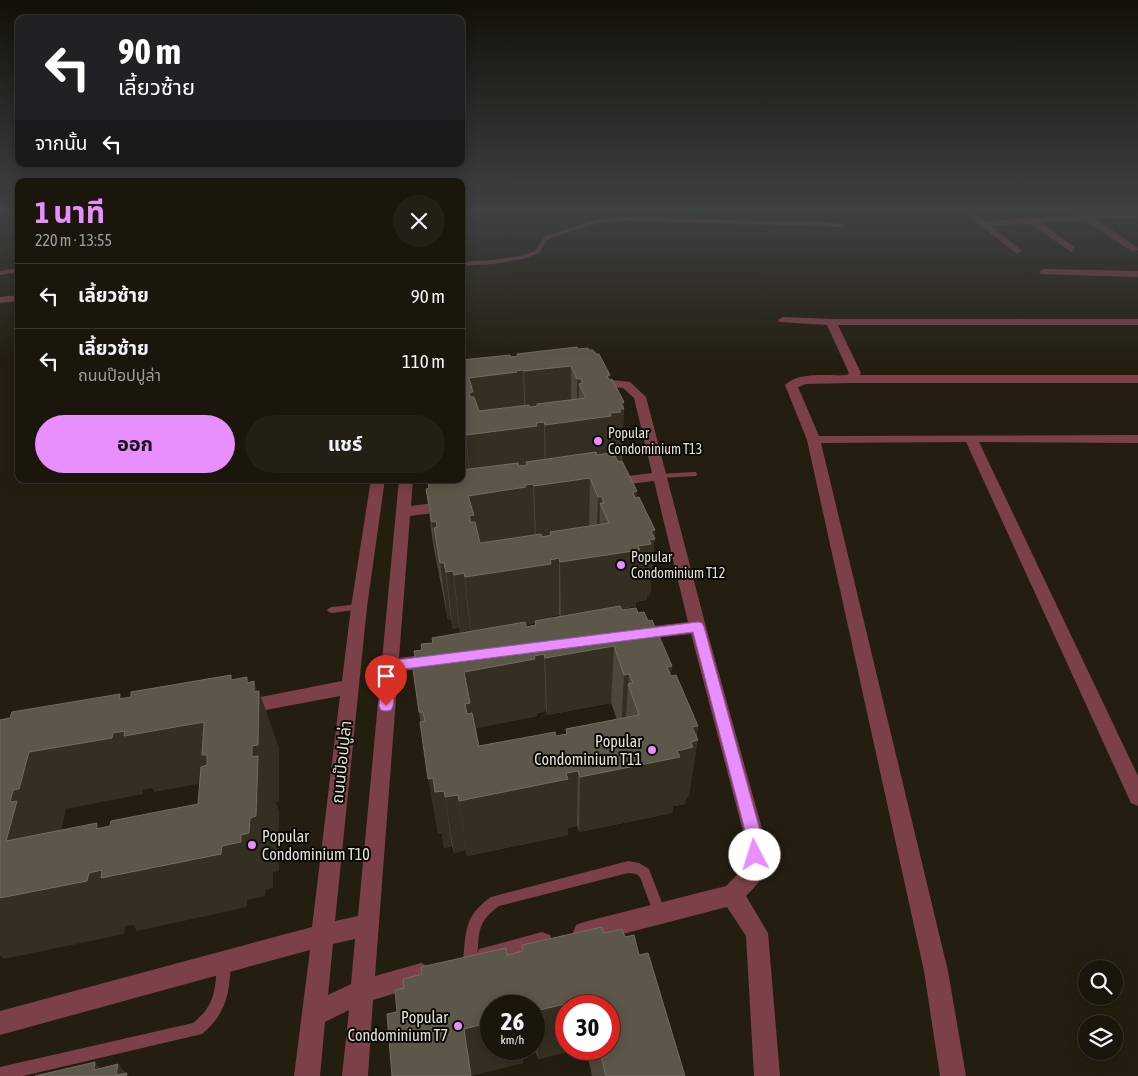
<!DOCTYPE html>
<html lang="th">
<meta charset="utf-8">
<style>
:root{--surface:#1a160c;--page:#231f15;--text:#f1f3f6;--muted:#9f9f9d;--line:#38352d;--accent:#e88eff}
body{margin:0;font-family:"Asap Condensed","Noto Sans Thai",sans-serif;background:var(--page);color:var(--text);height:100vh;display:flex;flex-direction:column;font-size:19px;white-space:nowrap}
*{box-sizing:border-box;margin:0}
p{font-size:16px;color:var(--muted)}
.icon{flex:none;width:28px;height:28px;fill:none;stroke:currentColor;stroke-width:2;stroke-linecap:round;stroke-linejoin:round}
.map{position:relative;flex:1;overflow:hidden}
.drawer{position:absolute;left:15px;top:178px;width:450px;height:305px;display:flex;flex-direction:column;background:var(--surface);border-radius:10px;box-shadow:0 2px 12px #0003,0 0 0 1px var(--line)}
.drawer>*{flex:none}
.banner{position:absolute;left:15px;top:15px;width:450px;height:152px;border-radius:10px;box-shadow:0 2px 12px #0003,0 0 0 1px var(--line);background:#202124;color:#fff;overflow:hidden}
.controls{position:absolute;left:1078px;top:960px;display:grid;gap:10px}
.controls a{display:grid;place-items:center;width:45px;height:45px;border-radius:50%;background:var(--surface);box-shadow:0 2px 12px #0003,0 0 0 1px var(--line);font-size:25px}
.speed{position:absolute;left:480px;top:995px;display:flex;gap:10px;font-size:25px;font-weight:700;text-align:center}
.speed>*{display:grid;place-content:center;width:65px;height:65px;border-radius:50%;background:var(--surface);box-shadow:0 2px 12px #0003,0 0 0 1px var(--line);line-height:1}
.speed small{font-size:12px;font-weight:400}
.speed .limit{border:8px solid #d22;background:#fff;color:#111}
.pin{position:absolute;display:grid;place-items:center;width:42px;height:42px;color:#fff;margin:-51px -21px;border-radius:50% 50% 50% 0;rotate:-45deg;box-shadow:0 0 5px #0007}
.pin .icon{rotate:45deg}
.me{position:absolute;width:55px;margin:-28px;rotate:355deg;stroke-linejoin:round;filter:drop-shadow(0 0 4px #0008)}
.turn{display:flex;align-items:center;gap:18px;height:105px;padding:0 20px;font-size:22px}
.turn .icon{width:65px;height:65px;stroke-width:2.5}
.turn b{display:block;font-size:35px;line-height:42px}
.then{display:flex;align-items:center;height:48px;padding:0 20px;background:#0003;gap:10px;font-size:19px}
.round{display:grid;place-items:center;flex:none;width:52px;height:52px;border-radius:26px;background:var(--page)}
.head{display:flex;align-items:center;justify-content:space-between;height:85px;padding:0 20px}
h1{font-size:30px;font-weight:700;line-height:38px;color:var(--accent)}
.primary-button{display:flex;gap:10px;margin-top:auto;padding:10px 20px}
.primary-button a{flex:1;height:58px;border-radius:30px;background:var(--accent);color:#111;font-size:20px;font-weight:700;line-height:58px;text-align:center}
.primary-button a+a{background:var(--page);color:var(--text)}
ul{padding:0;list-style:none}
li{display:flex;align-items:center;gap:15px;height:65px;padding:0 20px;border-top:1px solid var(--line)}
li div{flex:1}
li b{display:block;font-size:19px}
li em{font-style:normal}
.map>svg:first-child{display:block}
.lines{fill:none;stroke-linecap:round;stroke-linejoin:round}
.lane{fill:#7b4048;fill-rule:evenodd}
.street{fill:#7b4048;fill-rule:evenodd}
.wall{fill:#4c4738;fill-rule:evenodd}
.shaded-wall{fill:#352f21}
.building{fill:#5d5749;stroke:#726d5f;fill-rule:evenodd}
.route{fill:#e88eff;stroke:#975ca6}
.poi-dot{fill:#e88eff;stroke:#0a0804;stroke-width:2}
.labels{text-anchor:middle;stroke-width:4;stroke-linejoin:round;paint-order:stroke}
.poi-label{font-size:14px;fill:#e4e1d7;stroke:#0a0804;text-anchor:start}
.near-poi-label{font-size:16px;fill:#e4e1d7;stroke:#0a0804;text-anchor:end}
.near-street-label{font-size:16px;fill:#e4e1d7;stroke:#0a0804}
</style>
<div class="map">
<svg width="1138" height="1076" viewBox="0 0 1138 1076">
<rect width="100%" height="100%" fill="#231e10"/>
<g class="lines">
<g class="lane">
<polygon points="627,217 841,223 844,225 841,227 627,221 599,223 549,238 539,253 523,259 494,264 461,266 461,262 494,260 520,256 535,251 545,236 599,219"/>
<polygon points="19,268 19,272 0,275 0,271"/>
<polygon points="693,472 696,472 697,474 696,476 661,478 657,476 661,474"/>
<polygon points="359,604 362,605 364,607 362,609 332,613 329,612 327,610 329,608 332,607"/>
<path d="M628 861 639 863 649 869 666 913 665 917 660 919 655 917 640 877 636 874 628 873 499 906C482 919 479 926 478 947 477 954 477 960 475 967L470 969 465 967 463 962C466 931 464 916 491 897Z"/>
<path d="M224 956 229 958 231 963C229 994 227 1013 202 1034L23 1076H0V1067L193 1023C210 1009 214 999 216 978 217 971 217 965 219 958Z"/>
</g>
<g class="street">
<polygon points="964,212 973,212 985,221 1027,218 1031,216 1035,218 1138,212 1138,217 1096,219 1137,247 1138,250 1131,251 1085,220 1042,223 1074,247 1074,251 1071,252 1031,224 991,226 1020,249 1022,251 1017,254"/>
<polygon points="1044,269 1138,271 1138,277 1041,274 1039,272"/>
<polygon points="19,295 19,301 0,303 0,297"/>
<path d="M783 317 831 319H1138V325H838L861 373 859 375H1138V383H851L806 384 798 387 819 436 1138 435V443L979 442 1138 776V806L1131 803 966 442 821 443 948 971 966 1076H940L924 971 807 440 785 385C798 371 830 376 847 375L849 373 827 325 779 322 778 320Z"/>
<path d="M595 378 630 382 646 397 706 627 765 839C766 872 770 872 746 896L768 933 780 1076H754L746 936 727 907 584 944 576 941 573 933 576 925 584 922 726 886 744 868 745 839 691 634 637 640 631 638 629 634 631 630 637 628 688 622 654 481 613 486 608 485 606 482 608 479 613 478 652 473 634 398 623 388 591 385 589 382 591 379Z"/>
<path d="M371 479H385L367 607 335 921 358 916 399 479H413L411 506 449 501 454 503 456 506 454 509 449 511 410 516 399 658 431 654 437 656 440 661 437 666 398 672 375 976 421 963 429 967 433 975 429 983 373 1000 368 1076H342L349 1010 325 1022 320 1076H294L310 950 0 1035V1011L312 927 340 696 245 714 239 712 236 707 239 702 245 700 342 681 351 607ZM355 939 351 984 328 995 333 944Z"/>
<polygon points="542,932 550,935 553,943 550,951 487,969 479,965 475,957 479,949"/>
</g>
</g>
<g class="wall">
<path d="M578 349 589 350 610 375V380L624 402 622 461 636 498 655 530 650 595 647 596 646 600 636 602V606L621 609 622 610 638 613 698 726 689 796 686 797 685 804 673 806 672 813 579 832 577 826 568 828V835L467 856 466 850 454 853 452 846 444 848 442 833 438 834 419 712 416 661 422 650 433 643 471 631 470 630 460 632 459 627 453 629 451 619 448 620 433 544 426 489 429 488 428 482 434 481V479H461V360L511 357 517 356V354ZM559 615 560 616 552 618V616ZM535 623V625L526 627 525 625ZM611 703 617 720 566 729V734L556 736 479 746 475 728 537 716V713L546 711 547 715Z"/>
<path d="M604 933 625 937 639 955 685 1076H592L586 1049H609V1006H566V1049H579L538 1059 536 1052 522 1056 523 1063 473 1075 397 1012 404 988 507 955 522 952V945ZM491 1006H534V1049Z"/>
</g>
<g class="shaded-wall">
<polygon points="571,366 571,418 537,406 537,404 537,422 526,424 524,371"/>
<polygon points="523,370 525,422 536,423 544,422 545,476 527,465 526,462 527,481 471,489 466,435 469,378"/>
<polygon points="610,375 609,416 610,413 621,403 624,402 621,462 546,479 545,425 577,420 577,379 581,379 580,386 579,384 579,420 607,376"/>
<polygon points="465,432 470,486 461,479 461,433"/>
<polygon points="590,478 589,534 551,535 550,532 550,539 536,542 534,486"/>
<polygon points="533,484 535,539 477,551 469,516 468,496"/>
<polygon points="637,491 633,547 633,492"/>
<polygon points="598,497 602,497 601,506 600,503 599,552 596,553"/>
<polygon points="436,521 441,563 444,563 451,619 448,620 440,563 434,528 440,578 432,522"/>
<polygon points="655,530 650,595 647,596 646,600 636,602 636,606 561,619 560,562 638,546 651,531"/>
<polygon points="559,558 559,615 552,616 552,620 535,621 535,623 471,634 465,577"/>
<polygon points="453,571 459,627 453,629 446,572"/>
<polygon points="464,573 470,630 460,632 454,575"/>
<polygon points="614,646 611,703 547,715 545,658"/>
<polygon points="544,654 546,711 537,713 537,716 473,729 477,760 465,704 464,672 534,656"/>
<polygon points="672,666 666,723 667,667"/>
<polygon points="629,674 629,686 628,684 625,731 621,731 624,675"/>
<polygon points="247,677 259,710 254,692 254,681 259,696 259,691 279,748 279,801 276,802 279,812 279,871 273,872 273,888 265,890 265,896 247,900 247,907 137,931 133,925 125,926 124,934 4,959 0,955 0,898 10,802 13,790 29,752 119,699 120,694 140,733 204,722 213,781 154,792 152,788 143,790 143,794 66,809 58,844 96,829 97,823 128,872 222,846 241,835 252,757"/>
<polygon points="698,726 695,741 698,740 689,796 686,797 685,804 673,806 672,813 579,832 580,777 692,727"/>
<polygon points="578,771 577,826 568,828 568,835 467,856 459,801"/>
<polygon points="433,778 444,791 452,846 444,848 442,833 438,834 428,779"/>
<polygon points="458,795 466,850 454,853 445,797"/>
<polygon points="587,999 587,1006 566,1006 566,1049 579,1049 538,1059 535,1011"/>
<polygon points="534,1018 536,1052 522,1056 523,1063 473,1075 473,1076 471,1076 464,1029 491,1022 491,1049 534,1049"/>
<polygon points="95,1062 108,1076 94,1070"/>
<polygon points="118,1064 127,1074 127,1073 129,1076 116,1076"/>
</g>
<g class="building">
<path d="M577 347 578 349 588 348 589 350H593L596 354H599L610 375 607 376 609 380 612 379 624 402 621 403 624 409H619L621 412 610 413 611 416 545 425 544 422 536 423 537 426 466 435 465 432 461 433V360L510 355 511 357 518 356 517 354ZM571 366 577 379H581L583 383 579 384 586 398 537 404V406L530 407 529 405 479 411 474 397H470L469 393 473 392 469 378 517 372 516 371 523 370 524 371Z"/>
<path d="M596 452 597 455 609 453 610 456H615L618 462 622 461 637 491 633 492 635 498 639 497 655 530 651 531 655 539 649 540 651 544 638 546 640 550 560 562 559 558 550 560 551 564 465 577 464 573 454 575 453 571 446 572 444 563H440L434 528 437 527 436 521 432 522 426 489 429 488 428 482 434 481V479H461V470L518 463 519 466 527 465 526 462ZM590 478 598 497H602L604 503H600L609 523 550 532 551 535 542 537 541 534 480 543 475 522H471L469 516 474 515 468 496 526 487 525 485 533 484 534 486Z"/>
<path d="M620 606 622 610 636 608 638 613 644 612 648 621 652 620 672 666 667 667 671 676 676 675 698 726 692 727 698 740 691 742 693 747 677 751 680 757 580 777 578 771 566 773 568 779 459 801 458 795 445 797 444 791 435 792 433 778 428 779 420 722 425 721 423 712H419L412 662 416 661 414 651 422 650 421 644 433 643 432 638 525 622 526 627 536 625 535 621ZM614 646 624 675 629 674 633 683 628 684 639 715 566 729 567 734 556 736 555 732 479 746 472 713 467 714 465 704 470 703 464 672 535 659 534 656 544 654 545 658Z"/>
<path d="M231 675V680L247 677V683L254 681V692L259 691 258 745 252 746V757L258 756 256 816 250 818 249 833 241 835V842L222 846 221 854 101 878 102 870 89 873 87 881 0 898V720L10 718 12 712 120 694 119 699 131 697V692ZM204 722 202 755H207V765L201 767 198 804 111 821 110 826 96 829 97 823 6 841 17 801 10 802 13 790 19 789 29 752 112 738 113 733 125 731 124 736Z"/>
<polygon points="602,927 604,933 622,929 625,937 634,935 639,955 648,953 685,1076 606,1076 599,1049 609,1049 609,1006 589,1006 587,999 535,1011 533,1004 526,1006 491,1006 491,1022 464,1029 471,1076 392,1076 387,1014 397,1012 395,990 404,988 403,979 422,974 421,967 506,948 507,955 523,951 522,945"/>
<polygon points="95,1062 94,1070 118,1064 116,1075 127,1073 126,1076 35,1076"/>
</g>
<linearGradient id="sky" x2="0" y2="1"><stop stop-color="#131009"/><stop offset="0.58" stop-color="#3f4142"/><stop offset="1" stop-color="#3f4142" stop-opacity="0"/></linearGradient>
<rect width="1138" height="363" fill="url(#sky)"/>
<polygon class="route" points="698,622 702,623 704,627 762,838 763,855 760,861 755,863 749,861 747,855 747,838 693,632 396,670 393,706 391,710 386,711 381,710 379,706 383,666 385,662 389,661"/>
<g class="poi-dot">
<circle cx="598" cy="441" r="5"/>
<circle cx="621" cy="565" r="5"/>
<circle cx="652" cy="750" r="5"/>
<circle cx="252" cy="845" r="5"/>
<circle cx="458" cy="1026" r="5"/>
</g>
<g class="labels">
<g class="poi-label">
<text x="608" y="438">Popular<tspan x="608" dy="16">Condominium T13</tspan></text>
<text x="631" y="562">Popular<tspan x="631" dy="16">Condominium T12</tspan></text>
</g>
<g class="near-poi-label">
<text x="642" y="747">Popular<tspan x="642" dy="18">Condominium T11</tspan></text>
<text x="262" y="842" text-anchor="start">Popular<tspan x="262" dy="18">Condominium T10</tspan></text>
<text x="448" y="1023">Popular<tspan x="448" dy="18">Condominium T7</tspan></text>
</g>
<g class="near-street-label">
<text transform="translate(341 762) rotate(-84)" y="6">ถนนป๊อปปูล่า</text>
</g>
</g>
</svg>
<div class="controls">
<a><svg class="icon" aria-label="search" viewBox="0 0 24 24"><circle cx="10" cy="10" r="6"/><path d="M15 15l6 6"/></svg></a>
<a><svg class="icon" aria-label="layers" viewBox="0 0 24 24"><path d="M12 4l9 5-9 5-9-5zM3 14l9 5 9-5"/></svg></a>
</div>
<div class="speed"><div>26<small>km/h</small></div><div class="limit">30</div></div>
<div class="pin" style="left:386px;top:706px;background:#d93025"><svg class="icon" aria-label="arrive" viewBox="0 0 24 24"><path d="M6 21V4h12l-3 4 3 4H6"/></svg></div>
<svg class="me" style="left:755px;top:855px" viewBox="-20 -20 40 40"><circle r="19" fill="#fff"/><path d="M0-13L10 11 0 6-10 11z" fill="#e88eff"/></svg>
<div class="banner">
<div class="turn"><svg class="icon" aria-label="left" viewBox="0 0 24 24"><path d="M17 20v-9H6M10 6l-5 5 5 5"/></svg><div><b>90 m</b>เลี้ยวซ้าย</div></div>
<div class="then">จากนั้น<svg class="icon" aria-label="left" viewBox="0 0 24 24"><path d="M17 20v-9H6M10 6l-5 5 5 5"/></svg></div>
</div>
<section class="drawer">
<div class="head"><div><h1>1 นาที</h1><p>220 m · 13:55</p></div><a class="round"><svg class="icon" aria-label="close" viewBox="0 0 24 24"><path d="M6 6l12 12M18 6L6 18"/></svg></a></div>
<ul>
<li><svg class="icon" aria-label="left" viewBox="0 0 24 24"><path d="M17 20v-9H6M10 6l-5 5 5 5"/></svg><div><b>เลี้ยวซ้าย</b></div><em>90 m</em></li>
<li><svg class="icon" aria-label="left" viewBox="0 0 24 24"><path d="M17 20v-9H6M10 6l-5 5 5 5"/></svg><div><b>เลี้ยวซ้าย</b><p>ถนนป๊อปปูล่า</p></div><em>110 m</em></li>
</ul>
<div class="primary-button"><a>ออก</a><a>แชร์</a></div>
</section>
</div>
